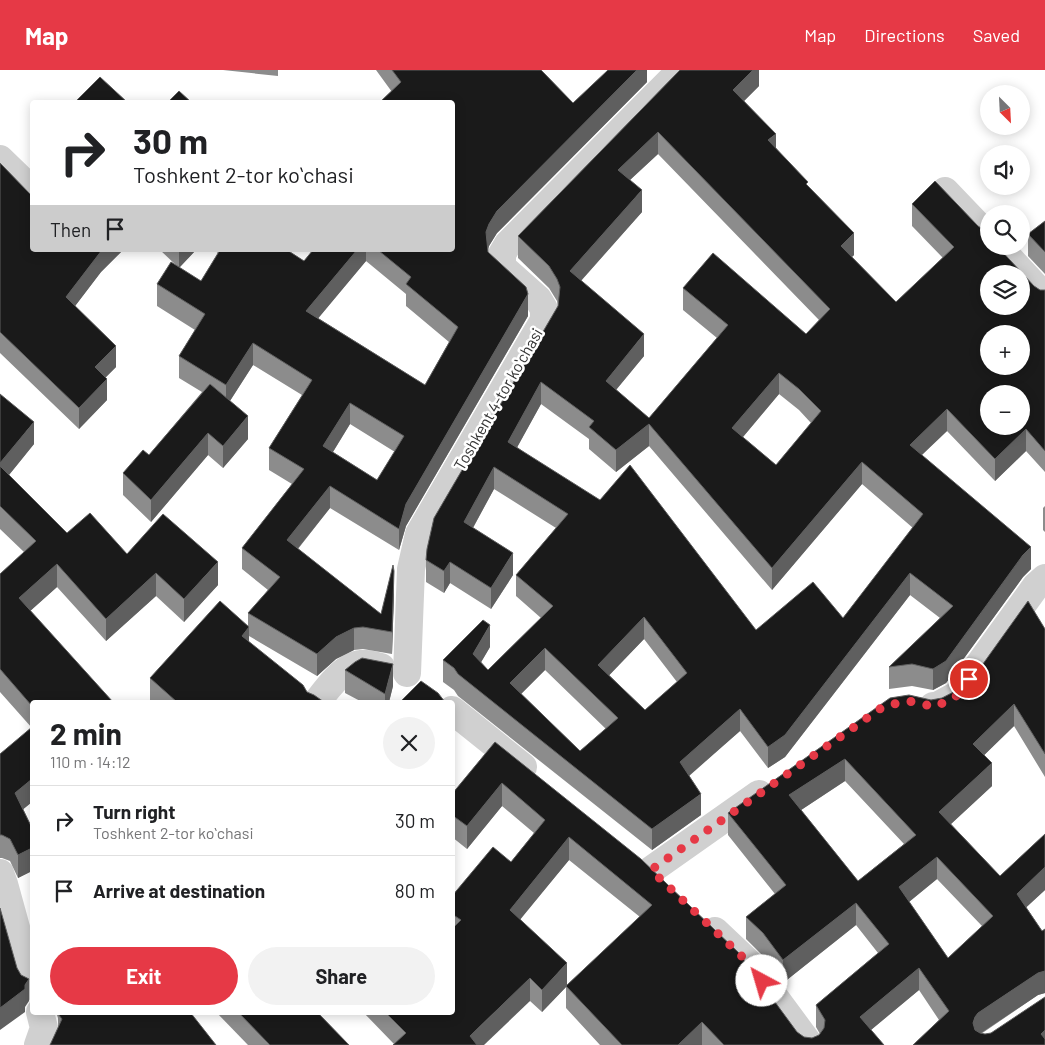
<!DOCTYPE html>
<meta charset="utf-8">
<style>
:root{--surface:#fff;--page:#f2f2f2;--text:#202124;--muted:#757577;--line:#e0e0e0;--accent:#e63946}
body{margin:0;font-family:Barlow,sans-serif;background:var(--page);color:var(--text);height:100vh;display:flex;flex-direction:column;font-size:19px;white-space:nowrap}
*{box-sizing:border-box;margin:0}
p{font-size:16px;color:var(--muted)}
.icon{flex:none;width:28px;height:28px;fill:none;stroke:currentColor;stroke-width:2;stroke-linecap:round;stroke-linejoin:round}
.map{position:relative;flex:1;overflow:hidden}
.panel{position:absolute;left:30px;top:630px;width:425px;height:315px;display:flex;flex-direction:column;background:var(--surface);border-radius:5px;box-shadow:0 2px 12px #0003}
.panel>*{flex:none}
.hud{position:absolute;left:30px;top:30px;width:425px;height:152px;border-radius:5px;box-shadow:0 2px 12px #0003;background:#fff;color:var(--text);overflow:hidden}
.needle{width:32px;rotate:156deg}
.fabs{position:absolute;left:980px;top:15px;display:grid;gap:10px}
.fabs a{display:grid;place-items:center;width:50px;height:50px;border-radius:50%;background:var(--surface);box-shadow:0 2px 12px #0003;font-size:25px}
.pin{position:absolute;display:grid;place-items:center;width:42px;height:42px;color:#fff;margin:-21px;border:2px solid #fff;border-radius:50%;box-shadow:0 1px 5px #0007}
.me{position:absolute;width:55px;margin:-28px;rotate:321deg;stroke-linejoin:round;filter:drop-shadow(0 0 4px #0008)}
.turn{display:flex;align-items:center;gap:18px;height:105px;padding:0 20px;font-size:22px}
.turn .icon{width:65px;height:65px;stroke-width:2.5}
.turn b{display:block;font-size:35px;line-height:42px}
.then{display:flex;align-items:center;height:48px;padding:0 20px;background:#0003;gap:10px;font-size:19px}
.round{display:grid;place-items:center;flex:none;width:52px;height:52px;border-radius:26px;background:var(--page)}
.overview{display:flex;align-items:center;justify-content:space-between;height:85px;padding:0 20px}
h1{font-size:30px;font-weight:700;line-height:38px}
.primary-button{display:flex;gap:10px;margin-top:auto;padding:10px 20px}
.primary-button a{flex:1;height:58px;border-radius:30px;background:var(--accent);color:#fff;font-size:20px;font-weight:700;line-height:58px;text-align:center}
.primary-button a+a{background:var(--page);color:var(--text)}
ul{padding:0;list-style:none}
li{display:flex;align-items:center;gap:15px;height:70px;padding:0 20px;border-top:1px solid var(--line)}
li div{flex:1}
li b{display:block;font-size:19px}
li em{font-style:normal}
header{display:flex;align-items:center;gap:30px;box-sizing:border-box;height:70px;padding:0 25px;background:var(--accent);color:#fff}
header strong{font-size:24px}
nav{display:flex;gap:28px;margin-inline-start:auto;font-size:18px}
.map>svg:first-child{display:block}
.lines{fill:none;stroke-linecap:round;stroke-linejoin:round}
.minor{stroke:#d0d0d0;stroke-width:28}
.wall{fill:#8c8c8c;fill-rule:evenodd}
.shaded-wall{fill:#5f5f5f}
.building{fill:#1a1a1a;stroke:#5f5f5f;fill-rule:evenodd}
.route{stroke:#e63946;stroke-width:9;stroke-dasharray:0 16.2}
.labels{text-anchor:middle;stroke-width:5;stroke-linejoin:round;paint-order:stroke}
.street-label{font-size:16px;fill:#333;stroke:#fff}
</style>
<header>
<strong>Map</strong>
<nav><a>Map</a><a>Directions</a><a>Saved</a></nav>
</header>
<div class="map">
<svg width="1045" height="975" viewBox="0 0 1045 975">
<rect width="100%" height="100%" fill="#fff"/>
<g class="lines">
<g class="minor">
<polyline points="0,89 32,120"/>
<polyline points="945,121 989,167"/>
<polyline points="998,176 1045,227"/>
<polyline points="407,603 411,499 419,464 544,250 544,239 538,229 502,197 502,184 508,174 681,0"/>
<path d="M317 632C326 620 344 595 361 594 367 593 375 596 381 597"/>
<polyline points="933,636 935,637 957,625 1036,516 1045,508"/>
<polyline points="452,640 523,697"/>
<polyline points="651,800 759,724"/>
<polyline points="0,803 4,814 32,916"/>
<polyline points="715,861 751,895 810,975"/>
<polyline points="38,975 44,958 40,942"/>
</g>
</g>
<g class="wall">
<polygon points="223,0 278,0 278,6"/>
<path d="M376 0H541L573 33 647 0V12L497 163 489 176 488 182 528 246 406 456 399 480 330 438 298 479 381 544 394 523 392 584 363 579 354 580 336 589 317 606 249 566V572L307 622 324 632H152L150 630V608L248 556V543L268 520 242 499V478L292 414 269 400V378L302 325 253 295 230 331 248 369 223 398 208 385 151 452 123 425V403L149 385 202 322 179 308V286L195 260 157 236V214L178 197 160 180H195V181L179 198 201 211 218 183 214 180H287L304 191 313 180H452L392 22ZM366 191 406 224V236L449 272 425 315 318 248ZM350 354 395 382 377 410 333 382Z"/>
<path d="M680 0H759V16L744 31 776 78 808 117 854 185 852 187 896 232 943 188 912 156V134L987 165 1034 216 1040 220H1045V402L1026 381 995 411 947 361 922 385 1031 499 1023 507 946 613 933 620 912 616 889 619V597L940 548 910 525 785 687 768 698 740 661 689 705 701 745 652 780 458 626 454 620 443 612V590L490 577 481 592 488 600 541 548 516 526V505L556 458 494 419 473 458 513 505 491 539 450 513 444 523 426 512V490L558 236 557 231 549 218 518 188V166ZM658 84 819 250 806 264 683 218V240L717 268 649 348 616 320 644 286 581 211 642 142 630 110ZM779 324 799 340 811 353 776 395 743 367ZM541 334 589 369V379L616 402 649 376 772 520 862 414 913 458 843 548 756 560 517 377ZM644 569 677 612 645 640 609 605ZM545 600 606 659 580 681 521 624Z"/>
<polygon points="0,93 32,180 123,180 101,202 75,236 116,297 106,307 107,330 79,359 0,283"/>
<polygon points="1045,151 1045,204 1028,186 1028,164"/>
<polygon points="0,324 34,374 9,405 67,463 218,515 184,552 156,526 106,571 57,517 30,541 32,632 32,732 23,739 32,758 32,801 18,808 10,791 2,788 0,788 0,684 32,658 0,622 0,504 24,482 0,459"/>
<polygon points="1045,436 1045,462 1043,460 1043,438"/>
<path d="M1045 559V707L1014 656 984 685 992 716 951 754 1000 806 1045 764V820L1026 837 1042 861 1045 859V923L1038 925 981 964 1045 975H913L939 950 919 920 871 960 884 975H600L566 938V917L542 942 530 931 394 974 363 942H452V826L511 792 534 763 502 736 467 779 452 767V724L495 672 797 962 804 967 812 968 819 965 820 964 816 957V935L878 883 856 855 783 913 763 886 746 869V847L775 824 728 765V743L931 630 942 628 965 616ZM845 711 904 774 858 811 801 740ZM569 790 640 847 567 915 520 849ZM937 809 982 856 948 888 909 832Z"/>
<polygon points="345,600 393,616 389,632 362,632 345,623"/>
<polygon points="56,942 190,942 58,959 58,948"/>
<polygon points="216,942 317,942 349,975 248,975"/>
</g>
<g class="shaded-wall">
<polygon points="637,0 647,0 647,12 497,163 489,176 486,184 486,162 489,154 497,141"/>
<polygon points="753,0 759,0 759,16 733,42 733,20"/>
<polygon points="658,62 658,84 618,121 618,100"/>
<polygon points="776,64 776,86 768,70"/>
<polygon points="642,120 642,142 570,223 570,201"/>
<polygon points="854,163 854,185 841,197 841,176"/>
<polygon points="102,180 123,180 101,202 66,248 66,227"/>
<polygon points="179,180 195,180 195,181 179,198"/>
<polygon points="357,180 366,180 366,191 306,263 306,241"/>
<polygon points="528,224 528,246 406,456 399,480 399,459 406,434"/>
<polygon points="644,264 644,286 606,332 606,311"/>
<polygon points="253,273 253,295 226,337 226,315"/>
<polygon points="116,276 116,297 95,318 95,297"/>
<polygon points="779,303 779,324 732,380 732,358"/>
<polygon points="107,309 107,330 79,359 79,338"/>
<polygon points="541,312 541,334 508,394 508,372"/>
<polygon points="350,333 350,354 323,398 323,376"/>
<polygon points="947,339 947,361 910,396 910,375"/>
<polygon points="248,346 248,369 223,398 223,376"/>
<polygon points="34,352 34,374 0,416 0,393"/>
<polygon points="649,354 649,376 616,402 616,380"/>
<polygon points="1026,359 1026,381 995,411 995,389"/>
<polygon points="208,363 208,385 151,452 151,430"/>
<polygon points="862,392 862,414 772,520 772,498"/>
<polygon points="494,397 494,419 464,474 464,452"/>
<polygon points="330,416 330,438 287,492 287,470"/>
<polygon points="1031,477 1031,499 1023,507 946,613 933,620 933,599 1023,485"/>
<polygon points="513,483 513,505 491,539 491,518"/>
<polygon points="218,492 218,515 184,552 184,529"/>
<polygon points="450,492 450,513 444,523 444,501"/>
<polygon points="57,494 57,517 19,551 19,528"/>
<polygon points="394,501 394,523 392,584 392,562"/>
<polygon points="156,503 156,526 106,571 106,549"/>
<polygon points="910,503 910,525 785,687 768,698 768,677"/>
<polygon points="644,547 644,569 598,617 598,595"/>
<polygon points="490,555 490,577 473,606 473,584"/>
<polygon points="249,557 249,579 242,566"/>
<polygon points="354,558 354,580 336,589 317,606 317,584 336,567"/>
<polygon points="545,578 545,600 510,635 510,613"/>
<polygon points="393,594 393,616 389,632 385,632 385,624"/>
<polygon points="1014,634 1014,656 973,696 973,674"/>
<polygon points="740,639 740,661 680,714 680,692"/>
<polygon points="845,689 845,711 789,748 789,725"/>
<polygon points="992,693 992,716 939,765 939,742"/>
<polygon points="32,709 32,732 15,746 15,723"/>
<polygon points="502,713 502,736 467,779 467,756"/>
<polygon points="701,724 701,745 652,780 652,759"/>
<polygon points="569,767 569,790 510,862 510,840"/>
<polygon points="32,778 32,801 18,808 18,785"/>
<polygon points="937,787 937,809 899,840 899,817"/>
<polygon points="1045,797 1045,820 1017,846 1017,824"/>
<polygon points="856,833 856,855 783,913 783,890"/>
<polygon points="567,893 567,916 542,942 542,920"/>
<polygon points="919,898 919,920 860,969 860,947"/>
<polygon points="1045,901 1045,923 1038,925 978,965 975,969 973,953 975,947 978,943 1038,903"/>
<polygon points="530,908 530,931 484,975 470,975 470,966"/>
<polygon points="29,909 29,931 25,937 25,942 0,960 0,938 25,915"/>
<polygon points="702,952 702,975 678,975"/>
<polygon points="1045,960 1045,975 1041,964"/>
</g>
<g class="building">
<path d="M392 0H541L573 33 608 0H637L497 141 489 154 486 162 488 182 526 217 528 224 406 434 399 459 330 416 287 470 381 544 393 495 394 501 392 562 363 557 354 558 336 567 317 584 248 543 280 507 242 478 304 399 269 378 312 310 253 273 226 315 179 286 205 244 157 214 171 192 201 211 220 180H287L304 191 313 180H357L306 241 425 315 458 257 406 214 411 207 378 180H452V32H380L401 12ZM350 333 404 366 377 410 323 376Z"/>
<path d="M680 0H753L733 20 776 64 768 70 808 112 806 114 854 163 841 176 896 232 954 177 912 134 935 111 978 156 984 160 989 167V176H997L1034 216 1040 220H1045V381L1026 359 995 389 947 339 910 375 1031 477 1023 485 946 591 933 599 912 594 889 597 953 536 910 503 785 665 768 677 740 639 680 692 701 724 652 759 458 604 454 598 443 590 483 550 490 555 473 584 488 600 553 536 516 505 568 444 494 397 464 452 513 483 491 518 450 492 444 501 426 490 427 479 434 448 558 236 560 217 557 209 549 196 518 166ZM658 62 830 239 806 264 713 183 683 218 728 255 649 348 606 311 644 264 570 201 642 120 618 100ZM989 204H1021V236H989ZM989 264H1021V296H989ZM779 303 799 319 821 341 776 395 732 358ZM541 312 594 351 589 357 616 380 649 354 772 498 862 392 923 444 843 548 813 512 756 560 630 395 600 430 508 372ZM989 324H1021V356H989ZM644 547 687 603 645 640 598 595ZM545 578 618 648 580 681 510 613Z"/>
<polygon points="100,7 127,32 75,32"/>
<polygon points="179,21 191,32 168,32"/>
<polygon points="0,93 32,126 32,180 102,180 66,227 116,276 95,297 107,309 79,338 0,262"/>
<polygon points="1045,151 1045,182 1028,164"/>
<polygon points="210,314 248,346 223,376 208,363 151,430 123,403 143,380 149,385"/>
<polygon points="0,324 34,352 0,393"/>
<polygon points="0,396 67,463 90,443 127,484 163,444 218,492 184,529 156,503 106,549 57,494 19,528 113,632 32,632 32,636 0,599 0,504 36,471 0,436"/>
<polygon points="220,531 249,557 242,566 303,615 307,622 314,625 324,632 177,632 150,608"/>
<path d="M1028 531 1045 559V684L1014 634 973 674 992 693 939 742 1000 806 1045 764V797L1017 824 1042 861 1045 859V901L1038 903 978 943 975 947 973 953 975 960 980 963 985 964 991 963 1045 927V960L1041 964 1045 969V975H913L949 941 919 898 860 947 884 975H724L702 952 678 975H622L566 916 652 835 569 767 510 840 567 893 542 920 530 908 470 966 477 975H393L406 963 385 942H452V859L461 850 452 844V826L493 777 511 792 545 750 502 713 467 756 452 745V724L495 672 641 789 739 883 797 962 804 967 812 968 819 965 824 958 825 950 816 935 889 874 856 833 783 890 763 863 746 847 786 815 728 743 890 628 909 625 931 630 942 628 965 616 970 612ZM845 689 916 765 858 811 789 725ZM937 787 993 846 948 888 899 817Z"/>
<polygon points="362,588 393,594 385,624 345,600 355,592"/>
<polygon points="421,611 438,623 445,632 400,632"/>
<polygon points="32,657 32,709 15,723 32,758 32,778 18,785 10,769 2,765 0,765 0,684"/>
<polygon points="0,838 17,898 21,905 29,909 25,915 25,919 0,938"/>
<polygon points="58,942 190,942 216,975 50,975 62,949 58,944"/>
<polygon points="238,942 317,942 349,975 270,975"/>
</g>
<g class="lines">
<polyline class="route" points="762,911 751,895 651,800 884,636 909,631 935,637 958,625 969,609"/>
</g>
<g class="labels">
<g class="street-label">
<text transform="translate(498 329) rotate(-60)" y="6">Toshkent 4-tor koʻchasi</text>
</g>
</g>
</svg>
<div class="fabs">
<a><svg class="needle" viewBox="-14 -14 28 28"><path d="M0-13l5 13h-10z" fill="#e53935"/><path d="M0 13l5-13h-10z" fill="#757577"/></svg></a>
<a><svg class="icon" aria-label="sound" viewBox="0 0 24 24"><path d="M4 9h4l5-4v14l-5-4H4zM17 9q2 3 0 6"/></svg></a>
<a><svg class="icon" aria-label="search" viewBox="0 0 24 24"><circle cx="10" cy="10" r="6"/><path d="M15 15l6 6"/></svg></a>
<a><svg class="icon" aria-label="layers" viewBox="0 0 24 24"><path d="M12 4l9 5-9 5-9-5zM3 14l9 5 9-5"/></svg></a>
<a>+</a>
<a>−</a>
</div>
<div class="pin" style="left:969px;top:609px;background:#d93025"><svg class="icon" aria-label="arrive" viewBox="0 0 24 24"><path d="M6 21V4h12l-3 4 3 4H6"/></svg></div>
<svg class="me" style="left:762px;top:911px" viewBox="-20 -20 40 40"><circle r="19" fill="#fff"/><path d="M0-13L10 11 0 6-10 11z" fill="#e63946"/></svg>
<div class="hud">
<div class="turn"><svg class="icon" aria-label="right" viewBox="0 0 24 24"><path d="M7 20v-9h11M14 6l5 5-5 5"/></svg><div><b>30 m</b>Toshkent 2-tor koʻchasi</div></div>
<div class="then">Then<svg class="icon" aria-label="arrive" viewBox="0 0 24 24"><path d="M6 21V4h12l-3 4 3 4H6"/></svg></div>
</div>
<section class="panel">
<div class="overview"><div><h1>2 min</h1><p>110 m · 14:12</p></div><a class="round"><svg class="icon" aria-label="close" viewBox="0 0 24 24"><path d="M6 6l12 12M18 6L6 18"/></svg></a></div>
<ul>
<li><svg class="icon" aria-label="right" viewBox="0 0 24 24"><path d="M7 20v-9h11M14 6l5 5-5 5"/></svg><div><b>Turn right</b><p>Toshkent 2-tor koʻchasi</p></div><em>30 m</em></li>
<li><svg class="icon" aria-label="arrive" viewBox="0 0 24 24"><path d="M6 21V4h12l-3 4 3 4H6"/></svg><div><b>Arrive at destination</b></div><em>80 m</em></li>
</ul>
<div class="primary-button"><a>Exit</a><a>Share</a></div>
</section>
</div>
